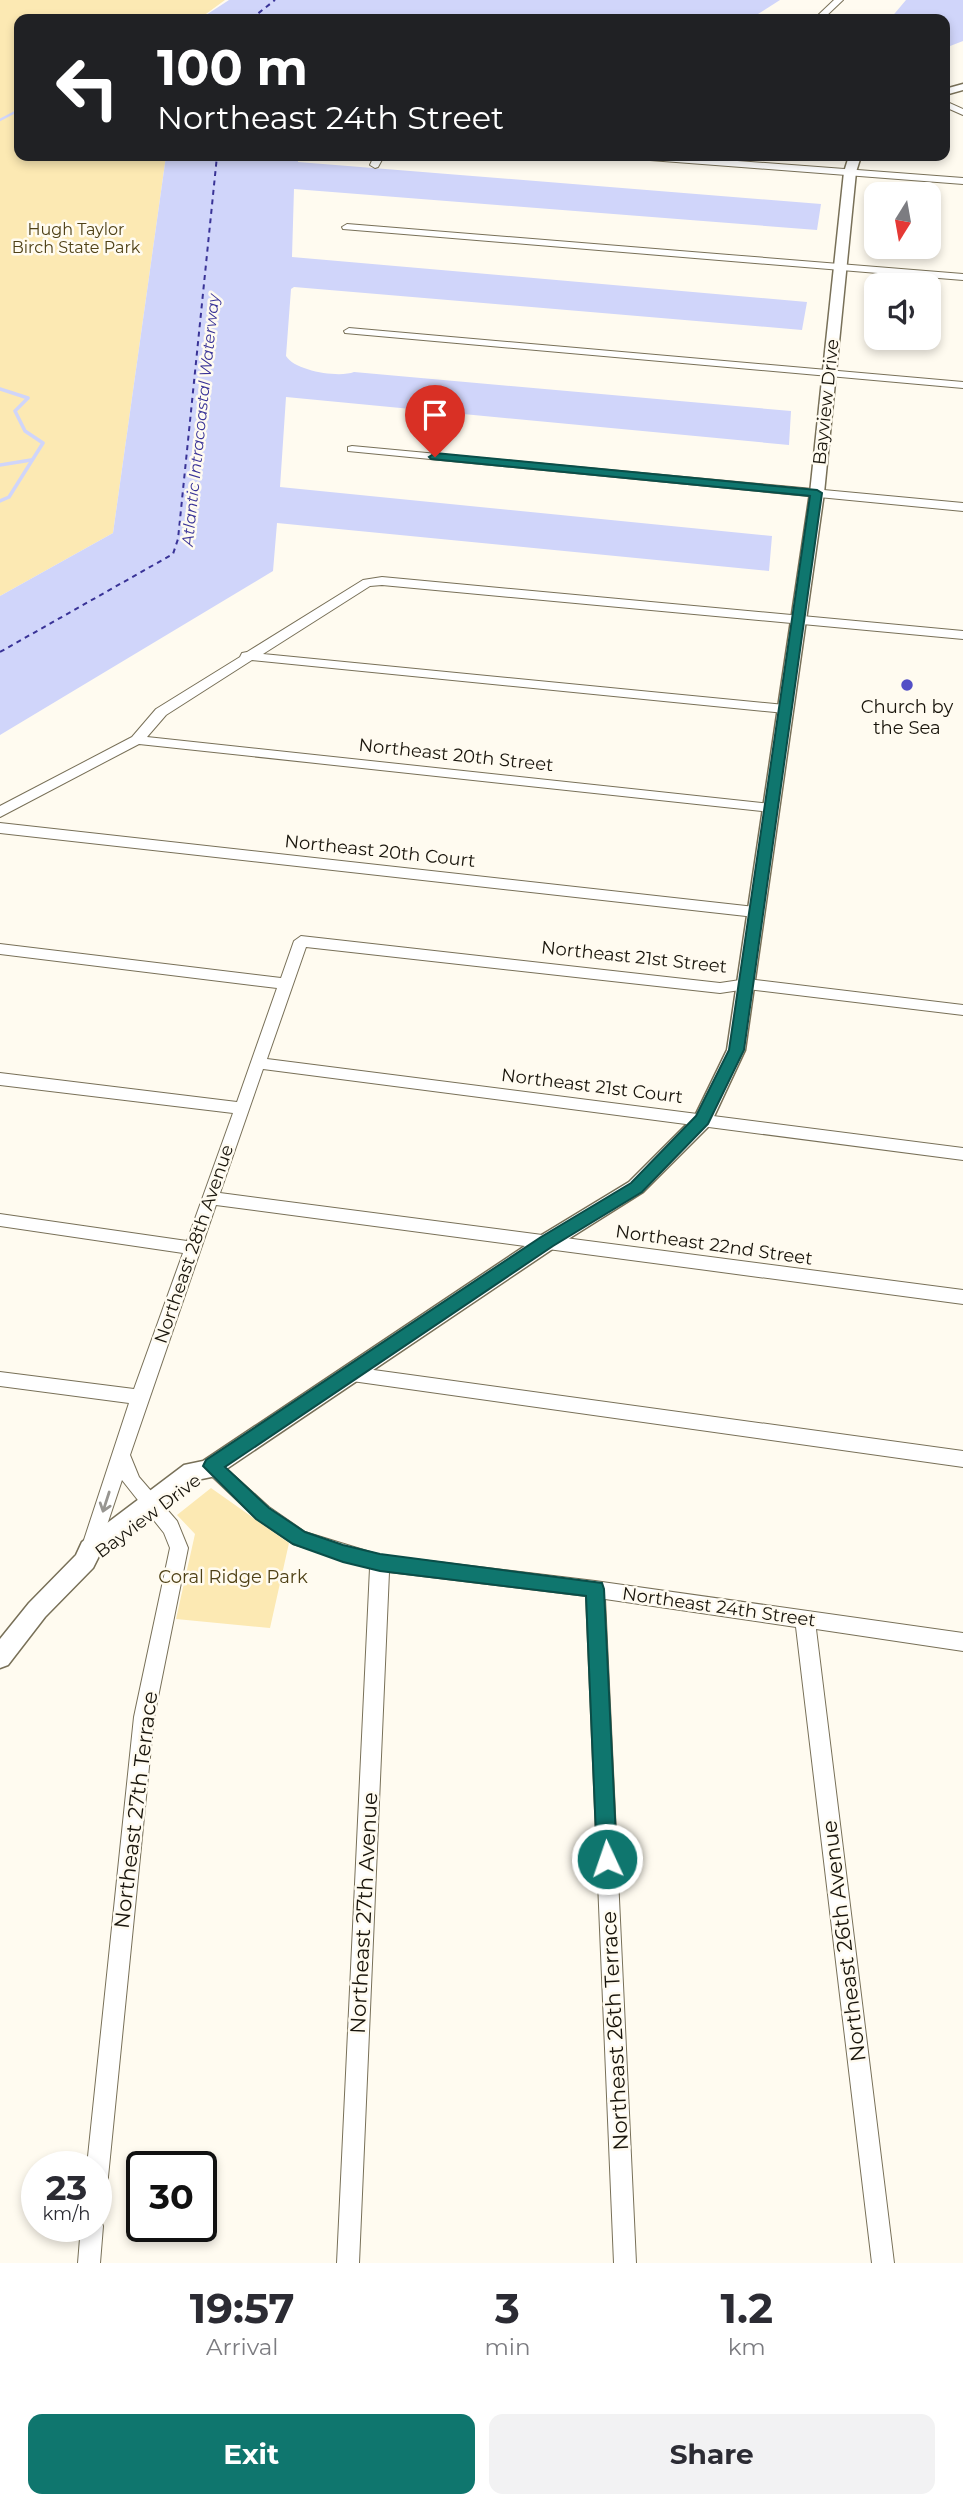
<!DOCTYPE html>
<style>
:root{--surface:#fff;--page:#f2f2f3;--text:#2b2b33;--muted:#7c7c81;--accent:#0f766e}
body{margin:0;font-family:Montserrat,sans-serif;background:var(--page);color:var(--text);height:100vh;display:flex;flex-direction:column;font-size:26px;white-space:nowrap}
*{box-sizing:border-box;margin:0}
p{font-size:23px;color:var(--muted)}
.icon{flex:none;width:38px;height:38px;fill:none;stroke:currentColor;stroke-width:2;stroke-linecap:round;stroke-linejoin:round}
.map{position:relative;height:2263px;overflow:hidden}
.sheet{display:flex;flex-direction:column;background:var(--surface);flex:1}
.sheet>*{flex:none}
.guide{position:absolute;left:14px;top:14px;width:936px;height:147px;border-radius:14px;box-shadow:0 4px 10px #0003;background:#202124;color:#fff;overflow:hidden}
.needle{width:46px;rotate:191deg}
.fabs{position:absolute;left:864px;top:182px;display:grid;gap:14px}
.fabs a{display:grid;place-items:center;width:77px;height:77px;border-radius:14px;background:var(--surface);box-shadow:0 4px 10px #0003;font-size:35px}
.speed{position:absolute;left:21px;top:2151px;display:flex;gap:14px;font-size:35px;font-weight:700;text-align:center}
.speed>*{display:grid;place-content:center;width:91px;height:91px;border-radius:50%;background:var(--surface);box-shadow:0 4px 10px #0003;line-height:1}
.speed small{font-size:18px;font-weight:400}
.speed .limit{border:4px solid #111;border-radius:10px;background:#fff;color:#111}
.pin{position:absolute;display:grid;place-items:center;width:60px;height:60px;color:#fff;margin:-72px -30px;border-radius:50% 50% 50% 0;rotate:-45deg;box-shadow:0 0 7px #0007}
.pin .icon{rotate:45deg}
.me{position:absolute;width:77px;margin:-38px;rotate:357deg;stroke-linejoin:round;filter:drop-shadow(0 0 5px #0008)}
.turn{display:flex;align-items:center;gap:24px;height:147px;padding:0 28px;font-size:32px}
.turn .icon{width:91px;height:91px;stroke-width:2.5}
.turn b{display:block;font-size:49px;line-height:60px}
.eta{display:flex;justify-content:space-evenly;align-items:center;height:119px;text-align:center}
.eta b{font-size:42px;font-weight:700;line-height:49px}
.button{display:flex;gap:14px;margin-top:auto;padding:14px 28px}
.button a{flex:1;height:80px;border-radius:14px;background:var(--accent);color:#fff;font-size:28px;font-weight:700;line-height:80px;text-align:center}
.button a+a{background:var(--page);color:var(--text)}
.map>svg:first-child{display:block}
.green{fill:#fce9b3}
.water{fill:#d0d5fa}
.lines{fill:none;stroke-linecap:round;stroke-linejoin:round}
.stream-far1{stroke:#d0d5fa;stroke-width:2.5}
.stream{stroke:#d0d5fa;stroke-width:3.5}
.ferry{stroke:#393397;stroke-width:2;stroke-dasharray:5 4.5;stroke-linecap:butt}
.minor-casing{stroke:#787058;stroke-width:2}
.tertiary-casing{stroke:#787058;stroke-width:3}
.minor{fill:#fff;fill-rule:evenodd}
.tertiary{fill:#fff;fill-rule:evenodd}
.oneway{stroke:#979591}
.route{fill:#0f766e;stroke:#0a4d48;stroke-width:2}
.poi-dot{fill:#534fc6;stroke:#fffbf0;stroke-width:2.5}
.labels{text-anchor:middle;stroke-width:5;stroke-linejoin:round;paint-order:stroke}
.far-park-label{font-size:16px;fill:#4f4116;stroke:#fffbf0}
.far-water-label{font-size:16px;font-style:italic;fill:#393397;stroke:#fffbf0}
.street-label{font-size:18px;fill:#18140b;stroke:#fffbf0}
.poi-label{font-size:18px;fill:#18140b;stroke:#fffbf0}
.park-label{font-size:18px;fill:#4f4116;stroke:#fffbf0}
.near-street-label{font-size:21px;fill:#18140b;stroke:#fffbf0}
</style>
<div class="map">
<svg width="963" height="2263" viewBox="0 0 963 2263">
<rect width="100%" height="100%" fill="#fffbf0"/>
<g class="green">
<polygon points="0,0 225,0 199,19 19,19 19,156 166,156 113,533 0,596"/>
<polygon points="211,1488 289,1543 270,1628 176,1619 195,1534 177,1515"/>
</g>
<g class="water">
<polygon points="229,0 780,0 750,19 200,19"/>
<polygon points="906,0 963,0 963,41 945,48 945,19 890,19"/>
<path d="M166 156H298V162L821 204 817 230 294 189 292 257 807 302 802 330 294 287 291 289 286 356C295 371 339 378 354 372L791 411 789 445 286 397 280 487 772 536 769 571 277 523 273 571 0 735V596L113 533Z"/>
</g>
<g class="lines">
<polyline class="stream-far1" points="0,120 19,110"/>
<g class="stream">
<polyline points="0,389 28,398 15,411 25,431 43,443 9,497 0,501"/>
<polyline points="0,465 31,460"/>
</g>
<g class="ferry">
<polyline points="251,19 275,0"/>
<polyline points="0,652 173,554 178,539 217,156"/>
</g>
<g class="minor-casing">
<g id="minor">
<polygon points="834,0 843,0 823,19 814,19"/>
<polygon points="945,101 963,109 963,115 945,107"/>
<polygon points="374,156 384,156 378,167 375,168 370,165"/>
<polygon points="632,156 671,156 963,178 963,184 637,159"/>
<polygon points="347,224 963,274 963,280 343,229 342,227"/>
<polygon points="349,328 963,382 963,388 345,333 344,331"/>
<polygon points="352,446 963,503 963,511 348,451 348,447"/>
<polygon points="382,577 963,631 963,639 382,585 370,586 263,654 785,705 792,709 785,713 252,660 166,715 147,737 771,804 778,808 771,812 139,744 0,817 0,806 132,737 156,709 240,657 242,653 247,652 363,580"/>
<polygon points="0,823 755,907 762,912 755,917 0,833"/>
<polygon points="301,936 720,983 747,979 963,1005 963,1015 747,989 720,993 306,947 267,1059 963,1148 963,1160 263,1069 220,1193 963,1290 963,1304 216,1205 130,1455 139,1477 177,1521 188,1548 154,1717 107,2187 104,2195 96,2198 96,2166 87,2166 134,1717 170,1548 164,1533 122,1480 97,1555 90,1557 83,1555 81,1549 129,1403 0,1386 0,1372 134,1389 183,1253 0,1226 0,1214 187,1241 233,1113 0,1085 0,1073 237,1102 277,988 0,954 0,944 281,978 294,941"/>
<polygon points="352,1367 963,1451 963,1467 352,1381 346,1379 343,1374 346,1369"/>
<polygon points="212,1458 218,1461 269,1507 305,1532 380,1555 595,1581 963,1633 963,1651 816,1629 894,2263 872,2263 796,1627 605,1599 636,2263 614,2263 586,1596 389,1572 359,2263 337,2263 370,1568 293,1544 257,1519 206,1471 203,1466 206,1461"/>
<polygon points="96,2216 100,2218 103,2226 100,2263 78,2263 81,2226 96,2226"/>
</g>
</g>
<g class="tertiary-casing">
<g id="tertiary">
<polygon points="963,84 963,90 945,95 945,89"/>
<polygon points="849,156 861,156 856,172 824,493 745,1050 710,1125 643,1192 554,1248 216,1476 197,1480 99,1556 93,1568 45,1617 8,1665 0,1668 0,1639 29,1603 76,1555 82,1542 184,1465 203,1461 540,1236 629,1182 695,1116 727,1050 810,493 844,172"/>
</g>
</g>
<use href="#minor" class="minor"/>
<use href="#tertiary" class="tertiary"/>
</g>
<defs><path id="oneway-shaft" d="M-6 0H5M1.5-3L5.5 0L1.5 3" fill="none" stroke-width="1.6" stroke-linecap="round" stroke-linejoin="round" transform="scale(1.75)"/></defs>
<use class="oneway" href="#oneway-shaft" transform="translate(106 1502) rotate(108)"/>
<polygon class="route" points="435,453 817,490 822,493 744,1050 708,1124 642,1192 553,1246 225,1467 269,1508 305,1532 343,1545 380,1554 602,1583 604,1589 617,1859 614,1866 607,1869 600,1866 597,1859 586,1596 380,1571 343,1562 293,1544 256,1519 203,1466 206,1460 541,1237 631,1183 696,1116 729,1050 810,496 431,459 429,457"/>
<circle class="poi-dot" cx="907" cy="685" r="7"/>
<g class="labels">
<g class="far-park-label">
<text x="76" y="235">Hugh Taylor<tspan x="76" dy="18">Birch State Park</tspan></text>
</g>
<g class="far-water-label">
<text transform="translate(200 420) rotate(-84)" y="6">Atlantic Intracoastal Waterway</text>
</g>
<g class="street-label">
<text transform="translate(826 402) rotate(-84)" y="6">Bayview Drive</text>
<text transform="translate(456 755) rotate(6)" y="6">Northeast 20th Street</text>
<text transform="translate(380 851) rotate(6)" y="6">Northeast 20th Court</text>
<text transform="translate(634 957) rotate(6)" y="6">Northeast 21st Street</text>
<text transform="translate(592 1086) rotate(7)" y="6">Northeast 21st Court</text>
<text transform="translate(194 1244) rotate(-71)" y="6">Northeast 28th Avenue</text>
<text transform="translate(714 1245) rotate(8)" y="6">Northeast 22nd Street</text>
<text transform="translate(148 1516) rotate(-37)" y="6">Bayview Drive</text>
<text transform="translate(719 1607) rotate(8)" y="6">Northeast 24th Street</text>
</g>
<g class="poi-label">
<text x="907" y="713">Church by<tspan x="907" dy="21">the Sea</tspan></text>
</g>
<g class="park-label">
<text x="233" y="1583">Coral Ridge Park</text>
</g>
<g class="near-street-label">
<text transform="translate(136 1810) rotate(-83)" y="7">Northeast 27th Terrace</text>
<text transform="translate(364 1913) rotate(-87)" y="7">Northeast 27th Avenue</text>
<text transform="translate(844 1941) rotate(-97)" y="7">Northeast 26th Avenue</text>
<text transform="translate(615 2031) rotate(-93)" y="7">Northeast 26th Terrace</text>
</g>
</g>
</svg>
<div class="fabs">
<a><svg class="needle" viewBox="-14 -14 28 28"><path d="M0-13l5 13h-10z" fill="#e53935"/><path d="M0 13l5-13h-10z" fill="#7c7c81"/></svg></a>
<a><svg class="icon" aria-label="sound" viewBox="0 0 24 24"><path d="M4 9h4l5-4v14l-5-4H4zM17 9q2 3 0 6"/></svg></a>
</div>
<div class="speed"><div>23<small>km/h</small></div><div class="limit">30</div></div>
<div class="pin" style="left:435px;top:457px;background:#d93025"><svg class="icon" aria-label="arrive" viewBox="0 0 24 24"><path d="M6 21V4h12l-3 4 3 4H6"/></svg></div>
<svg class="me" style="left:607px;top:1859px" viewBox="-20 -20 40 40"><circle r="17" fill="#0f766e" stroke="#fff" stroke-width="3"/><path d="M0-11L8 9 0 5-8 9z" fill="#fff"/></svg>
<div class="guide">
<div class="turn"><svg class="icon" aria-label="left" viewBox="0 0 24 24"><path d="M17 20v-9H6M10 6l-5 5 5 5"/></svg><div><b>100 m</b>Northeast 24th Street</div></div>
</div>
</div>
<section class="sheet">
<div class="eta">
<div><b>19:57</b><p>Arrival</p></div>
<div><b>3</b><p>min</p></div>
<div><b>1.2</b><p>km</p></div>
</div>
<div class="button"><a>Exit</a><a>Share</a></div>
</section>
